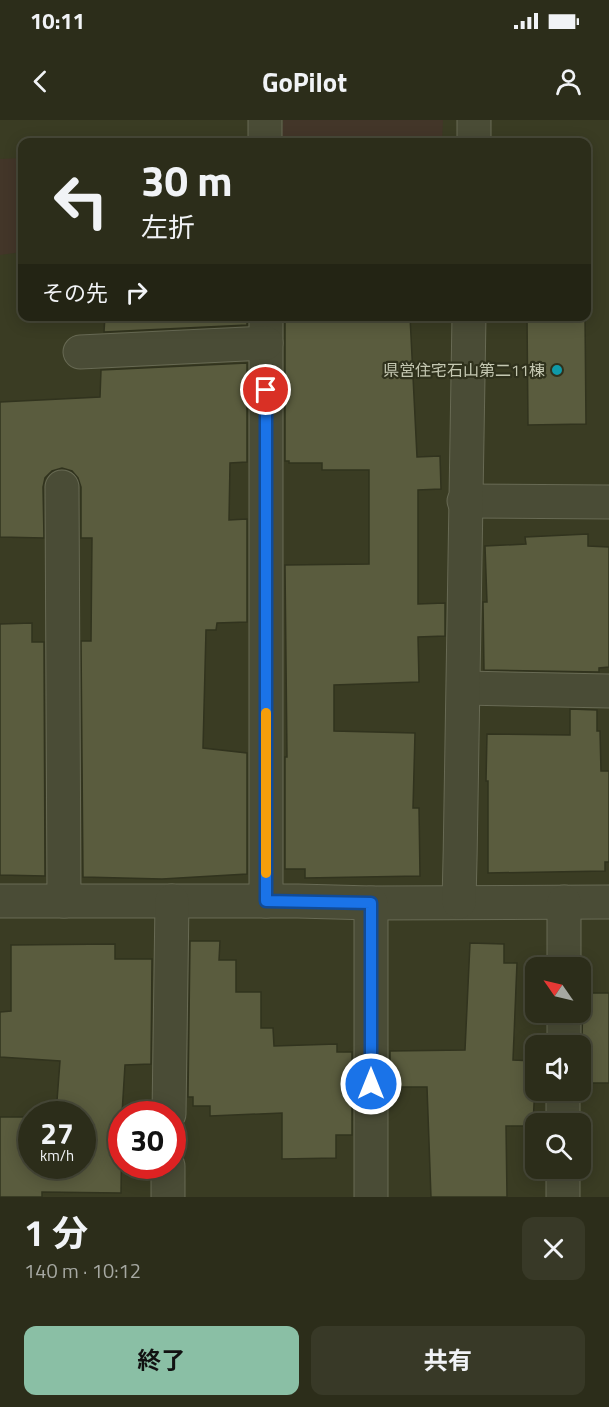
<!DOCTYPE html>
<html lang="ja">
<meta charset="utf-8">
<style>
:root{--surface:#2c2d1a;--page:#383927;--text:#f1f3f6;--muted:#a6a8a2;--line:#484939;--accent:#8abfa5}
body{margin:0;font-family:"Titillium Web","Noto Sans JP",sans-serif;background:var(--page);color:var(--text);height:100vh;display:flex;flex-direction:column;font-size:22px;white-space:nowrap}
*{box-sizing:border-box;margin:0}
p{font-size:20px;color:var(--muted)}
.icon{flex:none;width:33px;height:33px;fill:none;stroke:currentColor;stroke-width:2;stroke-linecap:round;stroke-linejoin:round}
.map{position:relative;height:1077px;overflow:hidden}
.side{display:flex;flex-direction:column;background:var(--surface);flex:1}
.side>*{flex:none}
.guide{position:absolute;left:18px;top:18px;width:573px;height:183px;border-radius:12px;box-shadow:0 3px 15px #0003,0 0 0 2px var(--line);background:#2c2d1a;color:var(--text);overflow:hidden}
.needle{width:39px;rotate:304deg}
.buttons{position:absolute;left:525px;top:837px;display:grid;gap:12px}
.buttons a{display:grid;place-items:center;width:66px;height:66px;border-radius:12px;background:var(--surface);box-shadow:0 3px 15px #0003,0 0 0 2px var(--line);font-size:30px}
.speed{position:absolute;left:18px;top:981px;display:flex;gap:12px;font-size:30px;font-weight:700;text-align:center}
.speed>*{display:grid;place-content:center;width:78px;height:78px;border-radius:50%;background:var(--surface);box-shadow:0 3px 15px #0003,0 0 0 2px var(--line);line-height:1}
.speed small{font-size:15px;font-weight:400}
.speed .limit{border:9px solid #d22;background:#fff;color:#111}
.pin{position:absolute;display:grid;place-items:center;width:51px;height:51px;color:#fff;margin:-26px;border:3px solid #fff;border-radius:50%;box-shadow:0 2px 6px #0007}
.me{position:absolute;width:66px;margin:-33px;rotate:0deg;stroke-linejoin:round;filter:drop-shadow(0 0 4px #0008)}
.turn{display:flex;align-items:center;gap:21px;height:126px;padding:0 24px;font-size:27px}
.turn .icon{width:78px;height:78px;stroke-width:2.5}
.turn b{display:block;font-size:42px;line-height:51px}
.then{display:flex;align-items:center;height:57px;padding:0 24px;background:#0003;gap:12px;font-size:22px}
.round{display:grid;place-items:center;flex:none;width:63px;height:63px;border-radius:12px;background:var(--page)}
.summary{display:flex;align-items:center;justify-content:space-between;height:102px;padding:0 24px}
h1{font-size:36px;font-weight:700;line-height:45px}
.cta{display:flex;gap:12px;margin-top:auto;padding:12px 24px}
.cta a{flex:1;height:69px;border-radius:12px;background:var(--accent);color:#111;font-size:24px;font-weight:700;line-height:69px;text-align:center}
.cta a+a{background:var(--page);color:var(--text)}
.status{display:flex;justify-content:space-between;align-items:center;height:42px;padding:0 30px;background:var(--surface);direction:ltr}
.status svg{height:16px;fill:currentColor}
header{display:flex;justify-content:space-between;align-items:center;height:78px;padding:0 24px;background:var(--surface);font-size:27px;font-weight:700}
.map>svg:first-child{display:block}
.green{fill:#433629}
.building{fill:#5a5c3e;stroke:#31331e;stroke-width:1.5}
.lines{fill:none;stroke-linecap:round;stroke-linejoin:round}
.minor-casing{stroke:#686a54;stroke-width:35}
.minor{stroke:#4a4c36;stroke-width:33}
.route-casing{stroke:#114b97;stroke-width:15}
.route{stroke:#1a73e8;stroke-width:10}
.slow{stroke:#f59e0b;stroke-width:10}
.culture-dot{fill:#0f9aa8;stroke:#2f311c;stroke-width:2}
.labels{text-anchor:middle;stroke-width:4.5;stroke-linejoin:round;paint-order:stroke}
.poi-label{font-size:16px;fill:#c5c8b2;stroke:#2f311c;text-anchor:end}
</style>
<div class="status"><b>10:11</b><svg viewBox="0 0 49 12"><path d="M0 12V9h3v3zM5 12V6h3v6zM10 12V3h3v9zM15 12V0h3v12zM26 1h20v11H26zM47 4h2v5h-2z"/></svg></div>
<header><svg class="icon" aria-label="back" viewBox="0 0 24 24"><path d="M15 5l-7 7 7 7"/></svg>GoPilot<svg class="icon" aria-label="person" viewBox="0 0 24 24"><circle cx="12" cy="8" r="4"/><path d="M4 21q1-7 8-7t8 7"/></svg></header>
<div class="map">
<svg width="609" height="1077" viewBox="0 0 609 1077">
<rect width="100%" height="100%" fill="#3a3c23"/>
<g class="green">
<polygon points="283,0 443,0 442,22 281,22"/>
<polygon points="22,38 22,132 0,135 0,39"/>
</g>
<g class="building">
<polygon points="105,196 235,196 235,199 247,199 247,205 104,212"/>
<polygon points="410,196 417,337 440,336 441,369 418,370 418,484 445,483 445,516 418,517 419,562 334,565 334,611 415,613 413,688 419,688 420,756 305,758 305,749 285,749 285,637 287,637 285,445 369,444 369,350 322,350 322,343 289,343 289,341 285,341 285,198"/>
<polygon points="527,196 585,196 586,304 528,305"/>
<polygon points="247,243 247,342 230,343 229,400 247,399 247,502 217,503 216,510 206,510 203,628 247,633 247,754 162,759 83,757 81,521 91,521 92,418 81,418 81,367 78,358 72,351 62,348 52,351 45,358 43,367 44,418 0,417 0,282 100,277 101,250"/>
<polygon points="588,414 588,426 609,427 609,547 599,548 599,552 484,550 483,482 487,482 485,426 526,424 525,417"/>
<polygon points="32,503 32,522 44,522 45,756 0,755 0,504"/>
<polygon points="570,589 597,590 597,611 600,611 601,651 609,651 609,742 605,742 605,751 488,753 488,661 486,661 487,614 570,615"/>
<polygon points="190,821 220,821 219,840 236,840 236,872 261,872 261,908 273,908 274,926 337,924 337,932 352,932 352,1015 336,1015 336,1038 282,1039 282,993 210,996 210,986 193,986 193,977 188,977"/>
<polygon points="470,823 504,824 504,843 517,843 513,940 536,941 533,1006 506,1006 507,1077 431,1077 427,967 390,967 390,931 465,930"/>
<polygon points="115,824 115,839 152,839 151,944 125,945 122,994 121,1073 42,1072 42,1077 0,1077 0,997 32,997 32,1046 82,1046 82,994 56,994 60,941 0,937 0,892 11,891 11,825"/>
<polygon points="583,873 609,873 609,963 581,963"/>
</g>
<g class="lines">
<g class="minor-casing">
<g id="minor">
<polyline points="265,0 265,22"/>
<polyline points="474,22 474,0"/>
<polyline points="266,196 266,781"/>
<polyline points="80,232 266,223"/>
<polyline points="62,367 64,781"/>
<polyline points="464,381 609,382"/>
<polyline points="464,568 609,571"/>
<polyline points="0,781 298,781 371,783 609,782"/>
<path d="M459 782C464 587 464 392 469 196"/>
<polyline points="564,848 564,782"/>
<polyline points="564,926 564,892"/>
<polyline points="169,994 172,781"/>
<polyline points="563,1004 563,970"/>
<polyline points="168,1077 168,1046"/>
<polyline points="371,1077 371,783"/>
<polyline points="563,1077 563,1048"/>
</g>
</g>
<use href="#minor" class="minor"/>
</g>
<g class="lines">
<g class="route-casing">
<polyline id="route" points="266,270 266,781 371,783 371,964"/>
</g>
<use href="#route" class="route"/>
<polyline class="slow" points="266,593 266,753"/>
</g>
<circle class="culture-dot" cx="557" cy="250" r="6"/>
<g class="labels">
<g class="poi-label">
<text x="545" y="256">県営住宅石山第二11棟</text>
</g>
</g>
</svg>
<div class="buttons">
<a><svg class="needle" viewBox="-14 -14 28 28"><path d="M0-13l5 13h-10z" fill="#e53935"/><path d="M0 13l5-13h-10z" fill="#a6a8a2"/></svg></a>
<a><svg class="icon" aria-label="sound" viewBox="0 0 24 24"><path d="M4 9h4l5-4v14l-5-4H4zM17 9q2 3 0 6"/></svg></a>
<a><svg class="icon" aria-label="search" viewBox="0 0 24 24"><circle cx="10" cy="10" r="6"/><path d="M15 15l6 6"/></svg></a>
</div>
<div class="speed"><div>27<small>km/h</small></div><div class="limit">30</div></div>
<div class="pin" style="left:266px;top:270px;background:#d93025"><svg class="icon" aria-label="arrive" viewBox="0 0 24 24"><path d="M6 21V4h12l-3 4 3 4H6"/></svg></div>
<svg class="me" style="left:371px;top:964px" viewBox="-20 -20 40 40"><circle r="17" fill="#1a73e8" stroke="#fff" stroke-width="3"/><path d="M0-11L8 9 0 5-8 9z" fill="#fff"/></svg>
<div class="guide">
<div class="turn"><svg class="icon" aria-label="left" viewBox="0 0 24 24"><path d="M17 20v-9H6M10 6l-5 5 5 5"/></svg><div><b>30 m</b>左折</div></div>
<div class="then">その先<svg class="icon" aria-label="right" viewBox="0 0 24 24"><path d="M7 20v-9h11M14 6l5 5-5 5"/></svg></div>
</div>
</div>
<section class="side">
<div class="summary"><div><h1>1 分</h1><p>140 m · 10:12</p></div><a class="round"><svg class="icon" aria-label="close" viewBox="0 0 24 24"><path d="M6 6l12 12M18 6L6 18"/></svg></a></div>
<div class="cta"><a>終了</a><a>共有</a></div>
</section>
